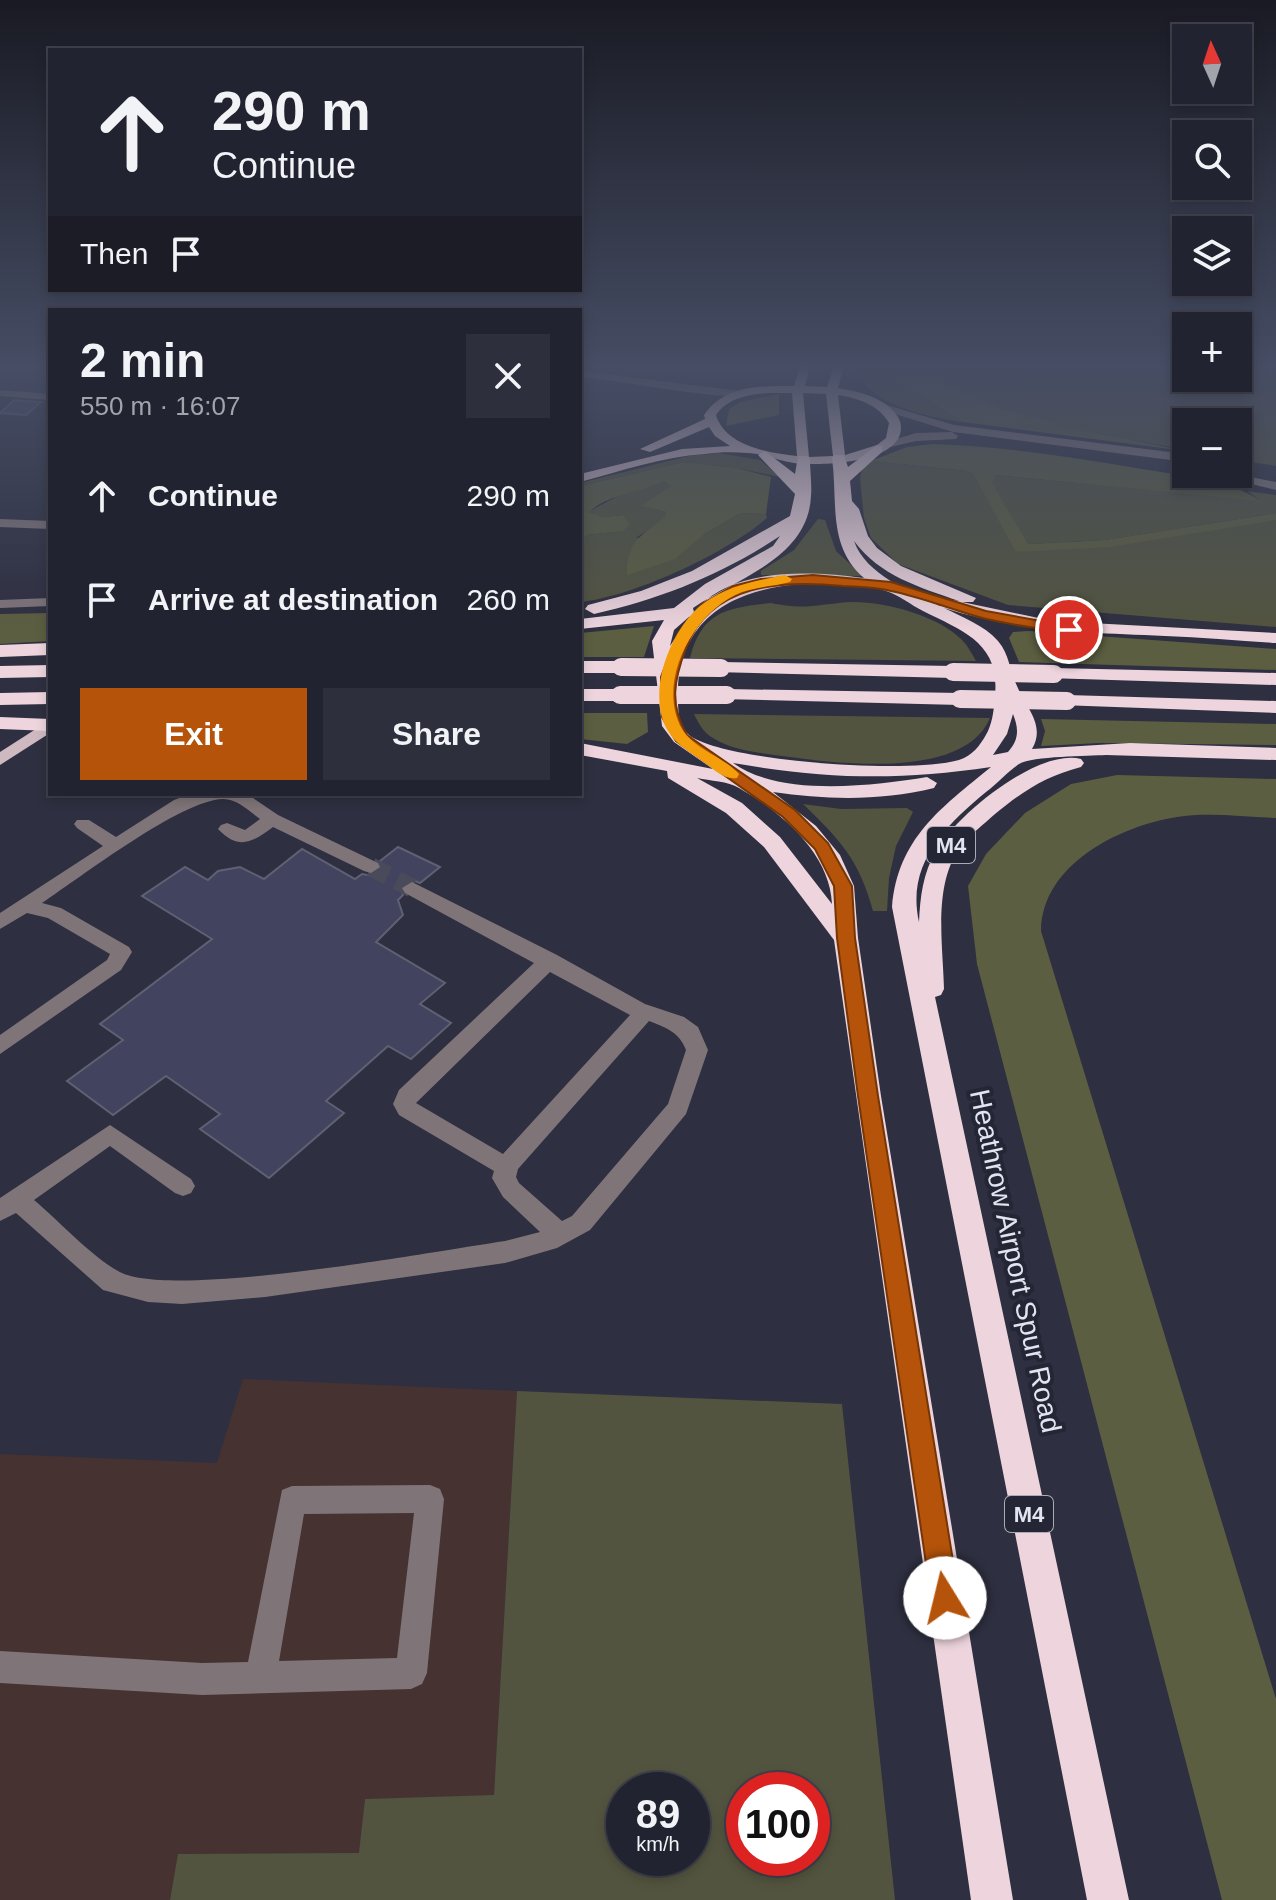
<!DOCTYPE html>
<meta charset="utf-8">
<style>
:root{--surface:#222330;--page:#2e2f3c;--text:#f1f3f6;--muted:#a2a4ab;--line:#3f404c;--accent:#b45309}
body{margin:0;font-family:Helvetica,sans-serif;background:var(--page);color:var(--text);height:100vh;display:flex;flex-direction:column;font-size:30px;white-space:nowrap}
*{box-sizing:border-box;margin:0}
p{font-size:26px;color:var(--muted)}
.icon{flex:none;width:44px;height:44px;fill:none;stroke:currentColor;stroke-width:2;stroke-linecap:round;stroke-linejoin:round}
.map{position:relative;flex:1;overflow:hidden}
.side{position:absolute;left:48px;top:308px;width:534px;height:488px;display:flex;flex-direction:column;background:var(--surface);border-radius:0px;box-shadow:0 4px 12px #0003,0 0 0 2px var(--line)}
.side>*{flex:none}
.guide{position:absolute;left:48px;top:48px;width:534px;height:244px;border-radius:0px;box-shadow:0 4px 12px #0003,0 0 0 2px var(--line);background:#222330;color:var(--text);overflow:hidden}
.needle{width:52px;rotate:357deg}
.controls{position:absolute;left:1172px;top:24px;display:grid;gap:16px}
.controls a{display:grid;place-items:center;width:80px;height:80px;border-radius:0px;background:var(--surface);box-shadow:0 4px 12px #0003,0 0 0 2px var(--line);font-size:40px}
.speed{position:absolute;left:606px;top:1772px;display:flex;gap:16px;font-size:40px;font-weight:700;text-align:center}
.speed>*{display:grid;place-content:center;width:104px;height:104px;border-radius:50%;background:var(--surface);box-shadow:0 4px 12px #0003,0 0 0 2px var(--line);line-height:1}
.speed small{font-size:20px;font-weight:400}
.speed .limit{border:12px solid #d22;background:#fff;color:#111}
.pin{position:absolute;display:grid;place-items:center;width:68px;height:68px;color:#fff;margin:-34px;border:4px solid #fff;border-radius:50%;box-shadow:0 2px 8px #0007}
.me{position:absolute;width:88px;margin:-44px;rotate:351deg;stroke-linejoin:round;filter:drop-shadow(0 0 6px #0008)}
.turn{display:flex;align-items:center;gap:28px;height:168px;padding:0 32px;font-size:36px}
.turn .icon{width:104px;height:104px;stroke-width:2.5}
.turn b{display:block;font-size:56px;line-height:68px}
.then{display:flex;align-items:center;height:76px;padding:0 32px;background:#0003;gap:16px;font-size:30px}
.round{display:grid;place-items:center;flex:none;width:84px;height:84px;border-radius:0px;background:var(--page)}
.headline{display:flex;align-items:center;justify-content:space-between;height:136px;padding:0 32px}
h1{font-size:48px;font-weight:700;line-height:60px}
.button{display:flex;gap:16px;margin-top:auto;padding:16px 32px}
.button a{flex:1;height:92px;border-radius:0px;background:var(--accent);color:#fff;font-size:32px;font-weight:700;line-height:92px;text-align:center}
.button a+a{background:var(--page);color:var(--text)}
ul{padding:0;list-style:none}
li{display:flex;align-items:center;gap:24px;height:104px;padding:0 32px}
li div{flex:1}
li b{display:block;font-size:30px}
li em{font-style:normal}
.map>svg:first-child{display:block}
.commercial{fill:#473232}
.green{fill:#52543f;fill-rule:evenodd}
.forest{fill:#5b5e40}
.building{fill:#42445f;stroke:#5f6173;stroke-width:2}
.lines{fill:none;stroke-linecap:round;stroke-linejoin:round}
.minor-tunnel{stroke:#494a5a;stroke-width:19;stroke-dasharray:19 10;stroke-linecap:butt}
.minor{fill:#7f7579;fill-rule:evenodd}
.major{fill:#ceb9c1;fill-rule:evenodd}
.highway{fill:#edd4dd;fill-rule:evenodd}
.highway-bridge{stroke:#edd4dd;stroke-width:18}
.route{fill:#b45309;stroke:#753606;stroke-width:2}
.slow{fill:#f59e0b}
.labels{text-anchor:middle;stroke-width:8;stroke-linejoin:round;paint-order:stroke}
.shield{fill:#242535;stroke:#aaabb7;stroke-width:2}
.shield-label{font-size:22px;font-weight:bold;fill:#e3e4ef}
.near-street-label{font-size:28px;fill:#e3e4ef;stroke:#242535}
</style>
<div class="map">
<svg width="1276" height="1900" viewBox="0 0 1276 1900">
<rect width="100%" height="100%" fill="#2e2f40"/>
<polygon class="commercial" points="243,1379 517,1391 494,1796 365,1799 360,1853 179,1854 170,1900 0,1900 0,1454 217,1463"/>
<g class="green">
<path d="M865 365H889L891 377 963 422C936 419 869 405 861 374Z"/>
<path d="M920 365H1186V378H1238V365H1276V466L1238 460V422H1186V450C1111 435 976 420 920 365Z"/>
<polygon points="719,453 760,460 780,477 737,468 684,462 580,486 580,483 689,456"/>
<polygon points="871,461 967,471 973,474 1017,552 1276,520 1276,627 1008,605 898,564 871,538 864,518 860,478 862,469"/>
<polygon points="995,475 1259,500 1247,491 1276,495 1276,513 1105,540 1027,544 991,483"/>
<path d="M664 481 672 486 643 506 666 512 664 519 636 538 703 535 741 513 766 514 767 518C727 553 633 597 580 602V542L587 535 622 531 623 515 603 517 588 512 627 491Z"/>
<polygon points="818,519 825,520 836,551 863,576 761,575 761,571 794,550"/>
<path d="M771 603C800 609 811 606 839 603 874 598 937 614 962 640 968 646 972 654 976 661L690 658C702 611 727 608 771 603Z"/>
<path d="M694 714 990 718C965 779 841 764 790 757 764 753 735 752 713 738 703 732 699 724 694 714Z"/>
<path d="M803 804 841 809 907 808 913 812 896 846 889 878 887 911H873C859 859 840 840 803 804Z"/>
<path d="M517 1391 842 1404 895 1900H170L178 1854 359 1853 365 1799 494 1795ZM692 1790V1858H624V1790ZM812 1790V1858H744V1790Z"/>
</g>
<g class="forest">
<polygon points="889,365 920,365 951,387 1000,409 1071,428 1186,451 963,422 891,377"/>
<polygon points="779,394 779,415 726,426 729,409 740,402"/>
<path d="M932 444C1005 446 1076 458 1148 470 1185 476 1230 479 1260 501L995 475 992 483 1028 544 1105 540 1276 513V520L1109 547 1016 552 973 474 967 471 871 461 907 447Z"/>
<path d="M684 462 737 468 771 477 766 514 741 513 703 535 675 559 627 575C626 543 641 535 664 518L666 512 641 506 671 486 664 481C640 493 610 493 589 512L603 517 623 515 630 524 623 531 587 535 580 542V486Z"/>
<polygon points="50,613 50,641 0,644 0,614"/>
<polygon points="654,626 644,657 580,657 580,633"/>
<polygon points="1029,631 1276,649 1276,670 1019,662 1009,638 1013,632"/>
<polygon points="580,713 647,713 648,732 627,744 580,739"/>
<polygon points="1041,719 1276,724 1276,745 1100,743 1041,746 1045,731"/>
<path d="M1117 775 1276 779V818C1244 817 1208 812 1177 817 1120 826 1042 864 1041 931L1276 1699V1900H1222L977 964 968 886 986 854 1025 813 1071 784Z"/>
</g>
<g class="building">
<polygon points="14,400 41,402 26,415 0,413"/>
<polygon points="398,847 440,867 420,883 410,879 400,885 403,895 398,900 403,915 376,942 445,983 420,1004 451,1023 411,1059 388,1046 326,1101 344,1113 269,1178 200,1129 220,1114 166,1076 113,1115 67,1081 123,1040 100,1024 212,939 142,896 185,867 208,880 218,871 240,867 264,879 302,849 355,879 362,874 373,876 383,868 380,861"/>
</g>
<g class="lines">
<polyline class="minor-tunnel" points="371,867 412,888"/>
<g class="minor">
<path d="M580 371 740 391 746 394C731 403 608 378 580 377Z"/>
<polygon points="0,390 50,394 50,400 0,396"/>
<polygon points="883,404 954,425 1186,454 1186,462 953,432 879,409 877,407"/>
<polygon points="952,432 958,436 956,439 916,441 886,448 880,444 916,433"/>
<polygon points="1210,474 1235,474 1276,482 1276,490"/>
<polygon points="0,519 50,521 50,529 0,527"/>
<polygon points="50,598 50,606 0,608 0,600"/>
<path d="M190 794H247L278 815 378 863 380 867 371 873 364 871 273 827C253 842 239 851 218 829L221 825 227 823 245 830 260 819C249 811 237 799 223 799 181 800 81 877 42 903L61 908 129 947 132 952 121 970 0 1054V1035L107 960 110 954 48 918 27 913 0 929V913L103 846 77 828 74 824 77 820H89L116 837 174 800Z"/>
<path d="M412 882 557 955 645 1004 684 1017 698 1027 708 1050 686 1114 590 1230 557 1248 505 1263 265 1297 182 1304 148 1302 103 1290 16 1213 0 1221V1198L110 1125 191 1179 195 1186 191 1193 183 1196 175 1193 110 1146 34 1200C59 1221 91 1256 118 1271 167 1301 436 1251 505 1241L540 1232 503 1197 492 1178 494 1171 399 1115 393 1104 399 1090 534 963 405 893 402 888ZM550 972 630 1015 503 1154 416 1103ZM649 1021C667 1028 679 1032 686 1050L668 1104 572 1216 562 1221 519 1183 516 1177 518 1169Z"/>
<path d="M430 1485 440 1489 444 1499 427 1673 422 1684 411 1689 202 1695 0 1683V1651L202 1663 248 1662 282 1490 292 1486ZM414 1513 397 1658 279 1661 304 1514Z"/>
</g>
<g class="major">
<path d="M800 365H810L805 386 827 387 834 365H844L838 388C854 391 870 394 884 403 892 409 901 417 901 427 902 464 819 466 794 463 779 461 762 453 747 453 733 452 719 452 705 454 662 457 621 471 580 482V474L682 449 730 446 715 436 709 427 650 452 640 449 705 419 704 415C725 385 760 386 794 386ZM767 393H792L797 456C769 453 725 446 716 415 728 398 747 395 767 393ZM803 393 826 394 833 456 809 457ZM838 395C857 398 878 404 889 423L886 438 877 445 845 455Z"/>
<polygon points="50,720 50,733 0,765 0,752"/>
</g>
<g class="highway">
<path d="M877 445 882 446V452L850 481 852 501 859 509 868 536 877 548 901 566 976 598 973 602H962L1053 621 1276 633V643C1239 641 1202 637 1165 636 1083 632 1025 633 944 608 962 617 984 625 998 641 1010 655 1009 670 1017 686 1026 708 1046 725 1032 749L1130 743 1276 748V760L1106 755C1088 756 1033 756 1019 764 1008 771 997 784 986 792 945 826 906 864 919 922 920 897 923 873 936 851 956 815 1038 748 1081 759L1084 763 1081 767C1046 776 1023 791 995 814 983 825 969 835 959 849 933 887 943 945 944 989L941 995 935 997 1129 1900H1087L892 907C898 838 941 808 991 767 898 781 826 779 733 763 780 797 872 786 927 777L937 783 934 788C881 801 827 800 773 792L816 826 840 855 854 886 858 938 881 1096 1013 1900H971L834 940 764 847 726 813 668 778 667 771 580 755V743L713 769 674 742 662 726 652 641 664 620 580 629V619L674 608 705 584 773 546 780 536C723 574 661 599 594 614L585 609 588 605 641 591 692 571 790 516 795 494 758 455 765 451 795 474 798 456H808L810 459C810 471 812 485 811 496 808 559 736 578 693 608L694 612C732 566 811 571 864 578 827 546 838 501 832 458L834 455H844L848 467ZM854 541C880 576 919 587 959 601L941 599 940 606C910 591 866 575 854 541ZM801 584C827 584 862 582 886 591 899 595 911 605 923 611 963 631 1000 643 995 695 994 708 993 720 988 731 983 741 975 753 964 758 924 776 723 762 689 735 678 725 678 710 678 696 677 619 733 589 801 584ZM690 616 670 646 674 630ZM1013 714C1019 729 1019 740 1008 752L993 755 1007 734ZM697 778C710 781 728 781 739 788 781 812 830 853 832 904L780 837 742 803Z"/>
<polygon points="50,643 50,655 0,657 0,645"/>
<polygon points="580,661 621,661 630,667 621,673 580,673"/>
<polygon points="721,662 953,666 962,672 953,678 714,672 712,668"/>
<polygon points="50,665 50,677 0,678 0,666"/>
<polygon points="1054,668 1276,673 1276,685 1047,678 1045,674"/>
<polygon points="580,689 620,689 630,695 620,701 580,701"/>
<polygon points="727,689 960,693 970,699 960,705 720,699 717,695 720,691"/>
<polygon points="50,692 50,704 0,705 0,693"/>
<polygon points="1067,695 1276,701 1276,713 1060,705 1057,701 1060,697"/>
<polygon points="0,717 50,719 50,731 0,729"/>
</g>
<g class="highway-bridge">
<polyline points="621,667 721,668"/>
<polyline points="953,672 1054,674"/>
<polyline points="620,695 727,695"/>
<polyline points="960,699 1067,701"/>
</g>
</g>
<linearGradient id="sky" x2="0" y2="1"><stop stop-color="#191a23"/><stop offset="0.58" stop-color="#464d64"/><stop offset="1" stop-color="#464d64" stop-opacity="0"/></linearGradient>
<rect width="1276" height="631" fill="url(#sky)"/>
<path class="route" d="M813 575 891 582 986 611 1069 626 1076 630 1069 634C1039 628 1008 625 979 617 950 609 921 597 891 591 876 587 858 587 843 586 783 580 711 583 686 648 674 680 669 704 687 735L795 810 828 843 852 886 855 938 878 1096 959 1598 955 1607 945 1611 935 1607 931 1598 858 1096 837 938 834 886 815 849 783 817 676 741 662 717 661 677 678 633 702 604 733 586 761 579Z"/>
<path class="slow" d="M785 575 792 579 790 582C775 586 757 587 742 592 695 610 655 681 682 729 694 749 724 757 739 774L737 778C724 780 715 770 705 763 692 753 676 745 668 731 645 693 671 627 704 603 729 585 756 581 785 575Z"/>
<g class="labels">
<g class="shield">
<rect x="927" y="827" width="48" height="36" rx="6"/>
<rect x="1005" y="1496" width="48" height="36" rx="6"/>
</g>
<g class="shield-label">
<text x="951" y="853">M4</text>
<text x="1029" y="1522">M4</text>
</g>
<g class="near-street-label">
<text transform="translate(1016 1261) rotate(78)" y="10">Heathrow Airport Spur Road</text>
</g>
</g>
</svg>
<div class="controls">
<a><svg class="needle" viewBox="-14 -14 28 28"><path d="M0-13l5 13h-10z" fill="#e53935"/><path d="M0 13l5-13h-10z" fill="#a2a4ab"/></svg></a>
<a><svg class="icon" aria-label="search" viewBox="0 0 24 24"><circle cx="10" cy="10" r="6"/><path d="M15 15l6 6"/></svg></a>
<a><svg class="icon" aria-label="layers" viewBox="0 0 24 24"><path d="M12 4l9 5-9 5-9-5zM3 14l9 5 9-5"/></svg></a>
<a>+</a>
<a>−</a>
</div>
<div class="speed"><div>89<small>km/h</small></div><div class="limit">100</div></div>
<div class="pin" style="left:1069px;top:630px;background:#d93025"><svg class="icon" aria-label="arrive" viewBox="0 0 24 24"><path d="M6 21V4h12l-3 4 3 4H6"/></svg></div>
<svg class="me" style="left:945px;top:1598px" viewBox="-20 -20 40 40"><circle r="19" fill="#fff"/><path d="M0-13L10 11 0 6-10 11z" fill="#b45309"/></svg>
<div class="guide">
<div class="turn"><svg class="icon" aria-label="ahead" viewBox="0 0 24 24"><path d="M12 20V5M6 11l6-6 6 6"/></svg><div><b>290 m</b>Continue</div></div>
<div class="then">Then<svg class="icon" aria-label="arrive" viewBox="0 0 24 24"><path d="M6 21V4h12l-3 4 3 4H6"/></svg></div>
</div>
<section class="side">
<div class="headline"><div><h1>2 min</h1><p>550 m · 16:07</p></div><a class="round"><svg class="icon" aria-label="close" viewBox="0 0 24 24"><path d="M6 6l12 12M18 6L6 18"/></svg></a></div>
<ul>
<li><svg class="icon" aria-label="ahead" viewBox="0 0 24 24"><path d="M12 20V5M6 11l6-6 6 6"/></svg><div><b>Continue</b></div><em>290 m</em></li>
<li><svg class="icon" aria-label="arrive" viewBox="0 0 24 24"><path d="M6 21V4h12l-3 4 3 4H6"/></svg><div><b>Arrive at destination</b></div><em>260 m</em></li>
</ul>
<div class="button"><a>Exit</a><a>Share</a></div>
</section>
</div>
